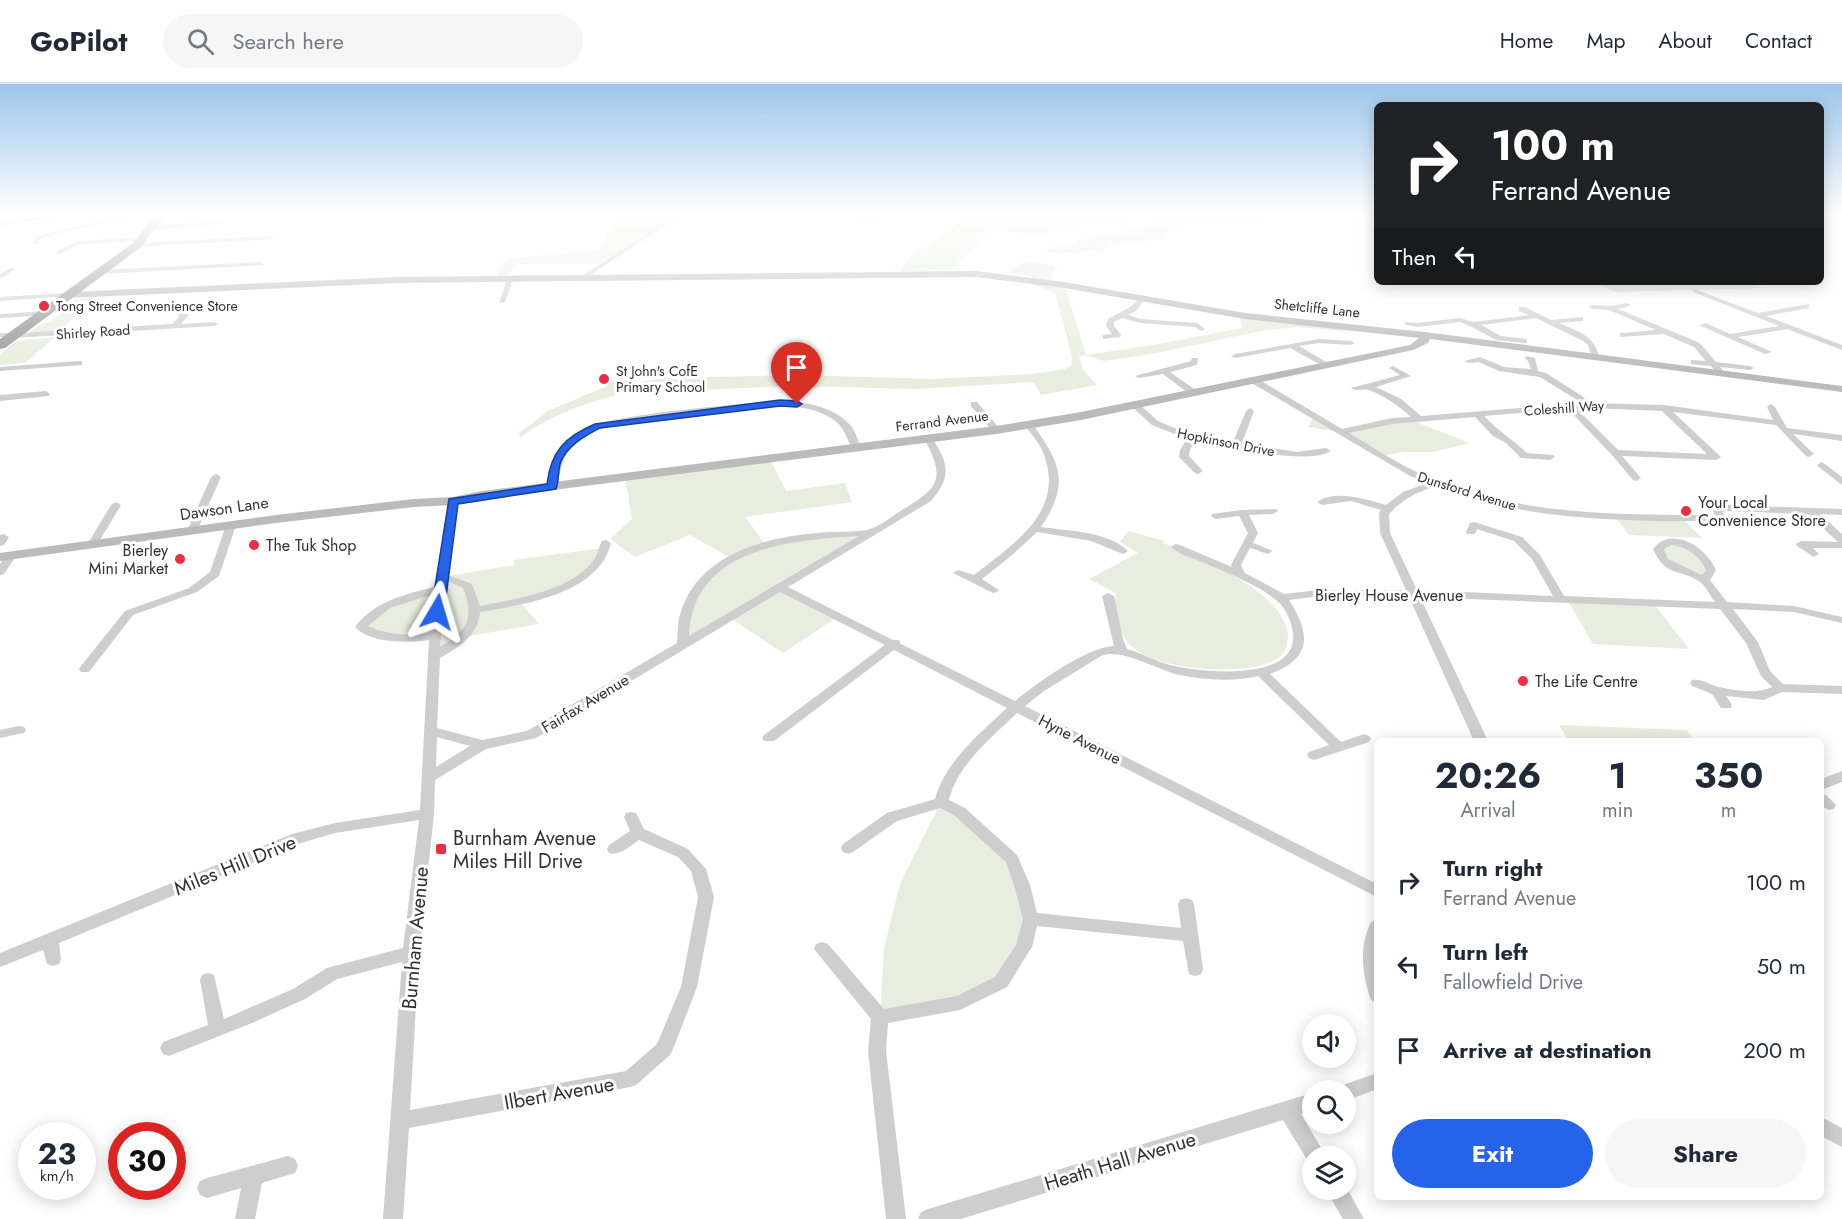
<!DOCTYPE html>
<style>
:root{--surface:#fff;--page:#f6f6f7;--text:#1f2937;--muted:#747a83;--line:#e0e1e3;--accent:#2563eb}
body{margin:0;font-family:Jost,sans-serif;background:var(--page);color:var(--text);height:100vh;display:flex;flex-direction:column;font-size:22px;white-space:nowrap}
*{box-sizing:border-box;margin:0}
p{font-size:20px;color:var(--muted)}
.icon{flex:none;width:33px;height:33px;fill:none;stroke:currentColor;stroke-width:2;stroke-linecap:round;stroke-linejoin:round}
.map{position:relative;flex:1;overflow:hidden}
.drawer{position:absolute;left:1374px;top:654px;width:450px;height:462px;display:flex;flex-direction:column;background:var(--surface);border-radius:9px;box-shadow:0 3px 15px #0003}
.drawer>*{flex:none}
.hud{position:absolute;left:1374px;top:18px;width:450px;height:183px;border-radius:9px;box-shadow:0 3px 15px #0003;background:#202124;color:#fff;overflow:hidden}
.tools{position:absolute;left:1302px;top:930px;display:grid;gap:12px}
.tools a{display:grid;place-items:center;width:54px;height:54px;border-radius:50%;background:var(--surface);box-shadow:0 3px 15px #0003;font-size:30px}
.speed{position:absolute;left:18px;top:1038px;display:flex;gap:12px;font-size:30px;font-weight:700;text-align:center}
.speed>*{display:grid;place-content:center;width:78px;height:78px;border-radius:50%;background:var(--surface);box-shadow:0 3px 15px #0003;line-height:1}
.speed small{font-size:15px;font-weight:400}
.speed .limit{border:9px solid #d22;background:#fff;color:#111}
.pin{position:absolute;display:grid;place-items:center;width:51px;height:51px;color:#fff;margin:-62px -26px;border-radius:50% 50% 50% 0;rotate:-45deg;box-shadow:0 0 6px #0007}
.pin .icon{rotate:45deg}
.me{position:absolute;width:66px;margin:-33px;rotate:7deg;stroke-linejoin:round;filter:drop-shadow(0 0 4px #0008)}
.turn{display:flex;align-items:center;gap:21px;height:126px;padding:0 18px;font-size:27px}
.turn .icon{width:78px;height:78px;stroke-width:2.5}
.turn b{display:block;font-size:42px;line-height:51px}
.then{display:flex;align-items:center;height:57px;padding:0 18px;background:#0003;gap:12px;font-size:22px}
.eta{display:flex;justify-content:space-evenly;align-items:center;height:102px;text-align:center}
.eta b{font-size:36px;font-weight:700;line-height:42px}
.button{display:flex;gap:12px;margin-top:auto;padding:12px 18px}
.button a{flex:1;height:69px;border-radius:36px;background:var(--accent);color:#fff;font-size:24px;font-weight:700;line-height:69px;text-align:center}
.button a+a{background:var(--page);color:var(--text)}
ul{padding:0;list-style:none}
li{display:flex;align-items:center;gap:18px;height:84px;padding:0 18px}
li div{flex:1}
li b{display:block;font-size:22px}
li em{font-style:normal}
header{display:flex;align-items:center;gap:36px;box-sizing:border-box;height:84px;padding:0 30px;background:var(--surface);border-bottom:2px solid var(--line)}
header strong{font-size:28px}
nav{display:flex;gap:33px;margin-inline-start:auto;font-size:21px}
.search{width:420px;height:54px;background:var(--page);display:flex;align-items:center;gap:15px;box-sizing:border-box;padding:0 21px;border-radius:33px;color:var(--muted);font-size:22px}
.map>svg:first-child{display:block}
.green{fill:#e8eedf}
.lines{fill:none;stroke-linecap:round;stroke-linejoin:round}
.stream{stroke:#cbe2ef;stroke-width:2}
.street{fill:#cecece;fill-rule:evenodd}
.secondary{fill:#bbb;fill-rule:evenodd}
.highway{fill:#989898;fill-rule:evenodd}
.route{fill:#2563eb;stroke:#184099;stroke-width:1.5}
.poi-dot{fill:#ee2d41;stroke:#fff;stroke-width:2}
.labels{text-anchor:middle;stroke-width:6;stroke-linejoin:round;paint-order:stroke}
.far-poi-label{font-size:14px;fill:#313131;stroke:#fff;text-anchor:start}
.far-street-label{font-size:14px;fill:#313131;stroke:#fff}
.poi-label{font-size:16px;fill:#313131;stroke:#fff;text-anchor:start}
.street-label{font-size:16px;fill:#313131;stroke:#fff}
.near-poi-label{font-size:20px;fill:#313131;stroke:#fff;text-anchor:start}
.near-street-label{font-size:20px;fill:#313131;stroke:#fff}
</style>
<header>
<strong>GoPilot</strong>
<div class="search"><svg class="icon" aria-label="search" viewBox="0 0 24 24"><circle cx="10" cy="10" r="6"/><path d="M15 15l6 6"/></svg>Search here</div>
<nav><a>Home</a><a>Map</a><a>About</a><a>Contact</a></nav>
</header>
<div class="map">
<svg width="1842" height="1135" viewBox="0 0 1842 1135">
<rect width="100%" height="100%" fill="#fff"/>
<g class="green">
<polygon points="620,131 675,131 600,180 516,180 506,193 497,193 499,181 513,174 598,166"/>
<polygon points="816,131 895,131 876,140"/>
<path d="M964 131H1282C1275 134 1267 138 1260 138 1235 140 1175 129 1162 156L1117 159 1098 168 1087 166 1077 170 1044 168 1054 163 1070 162 1081 156 1117 149 1174 133 1066 142 1050 146 1042 152 991 145 951 186 900 187 908 175 969 132Z"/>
<polygon points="1025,177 1058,182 1050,193 1052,195 1049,196 1008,189"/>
<path d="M1026 198 1066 205 1086 271 1153 261 1242 244 1240 234 1329 242 1353 248 1298 243 1261 247 1152 270 1104 277 1086 271 1079 272 1083 286 1097 301 1041 311 1034 298 915 305 793 302 625 309C588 318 550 331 520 354L519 349 548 327 607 302 604 300 613 296 642 298 664 294 799 291 933 295 1033 290 1065 285 1071 281 1072 273 1055 209Z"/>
<polygon points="1594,198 1748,198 1762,204 1616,208"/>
<path d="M96 213 59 247 29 248C37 242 47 239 55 234 75 219 64 215 96 213Z"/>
<polygon points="55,253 25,279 0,281 0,270 16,257"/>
<polygon points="1314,332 1340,348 1408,335 1470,359 1433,368 1403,368 1382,372 1340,348 1308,343"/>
<polygon points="770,375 786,407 845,399 852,418 745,433 765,460 870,448 783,503 839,532 783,569 730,534 683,561 699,501 729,473 690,451 635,473 610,455 632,435 625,393"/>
<polygon points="1616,434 1683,435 1702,454 1629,451"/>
<path d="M1128 447 1165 457 1163 459C1200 474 1283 507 1288 550 1288 559 1286 569 1278 574 1248 594 1154 587 1129 560 1116 546 1113 527 1116 509L1089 495 1138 469 1120 458Z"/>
<polygon points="1669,456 1705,474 1708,494 1664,476 1661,460"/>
<polygon points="603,464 582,493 520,518 539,540 464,553 434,572 435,553 411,556 361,543 370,531 439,505 442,493 514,481 514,476"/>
<polygon points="1567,515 1653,519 1689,565 1593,560"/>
<polygon points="1559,641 1687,646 1694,657 1569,657"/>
<polygon points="941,718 1012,775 1031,835 1001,898 960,919 880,933 884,864 900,800"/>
</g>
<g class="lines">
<polyline class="stream" points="1064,167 1089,165 1099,157 1125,152 1147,152 1150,144 1161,144 1173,137 1196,136 1208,132 1266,131"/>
<g class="street">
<polygon points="61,131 74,131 0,142 0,138"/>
<polygon points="131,131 140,131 52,151 40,155 37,160 32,159 36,153 48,149"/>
<polygon points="675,131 681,131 584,195 579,194"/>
<polygon points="220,137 222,140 152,146 149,144 152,142"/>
<polygon points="272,152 274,155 137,163 134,161 137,159"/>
<polygon points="147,153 145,156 77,161 60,170 55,169 76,157"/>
<polygon points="261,178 264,180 263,181 101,190 98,188 101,186"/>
<polygon points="10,184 15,185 0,195 0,190"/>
<polygon points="510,193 513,195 505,218 499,219 507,195"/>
<polygon points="1693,206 1697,206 1758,229 1809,220 1809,224 1766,232 1842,261 1842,266 1787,245 1738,253 1772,268 1765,270 1699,241 1706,239 1730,250 1779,242 1693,208"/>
<polygon points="68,209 71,211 70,212 0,217 0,213"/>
<polygon points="1143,212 1146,214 1145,215 1136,227 1128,231 1141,235 1197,239 1205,245 1201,247 1195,243 1141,239 1122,234 1114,238 1114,242 1121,251 1120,253 1103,255 1103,251 1112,250 1106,242 1108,235 1130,223"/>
<polygon points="1627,219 1631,221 1629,222 1618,225 1700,259 1716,278 1750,282 1754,284 1750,286 1720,283 1725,289 1718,291 1711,282 1691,280 1691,276 1706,277 1694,263 1664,250 1620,253 1620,249 1623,249 1656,246 1609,226 1592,225 1588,223 1592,221 1610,222"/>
<path d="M1519 223H1525L1551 236 1583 233V237L1559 239C1578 248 1593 250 1599 272L1592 274 1588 261 1583 257 1536 234 1481 241 1501 252 1527 255V259H1524L1496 256 1470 242 1460 238 1417 243 1403 240 1407 238 1417 239 1460 234 1473 238 1529 231 1519 227Z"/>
<polygon points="44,227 48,229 47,231 0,234 0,230"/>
<polygon points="178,229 185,229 189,231 181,240 214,238 218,240 214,242 12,254 0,253 0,249 19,249 172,240 179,233"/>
<polygon points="1319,255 1351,257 1355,259 1351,261 1319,259 1299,262 1328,279 1328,283 1325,283 1290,264 1235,274 1231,272 1235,270"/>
<path d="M1526 272 1535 274 1538 287 1546 289 1593 319 1664 321 1773 336 1767 323 1771 320 1775 323 1787 344 1842 351V357L1793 350 1814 370 1809 373 1806 372 1776 341 1673 328 1721 373 1716 376 1622 372 1641 394 1636 397 1633 396 1612 371 1568 325 1484 332C1497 346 1513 356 1527 369L1553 371 1555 373 1550 376 1521 374 1506 359 1493 352 1475 333 1392 340 1349 349C1371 362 1393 377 1417 388 1506 430 1609 431 1706 431L1711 434 1706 437C1615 437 1522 436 1437 402 1418 407 1403 415 1389 430L1390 449 1417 506 1553 512 1532 475 1514 457 1477 445 1475 450H1467L1466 448 1470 439 1474 438 1522 453 1540 471 1564 512 1715 518C1710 512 1706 502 1700 498 1679 483 1667 495 1653 465 1672 441 1706 463 1716 486L1710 496 1727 518 1794 522 1842 533V539L1794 528 1733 525 1758 558 1770 587 1783 600 1842 602V610L1782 608 1764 616 1726 612 1732 621 1731 624H1721L1712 610 1692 602 1690 599 1692 596C1702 594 1710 601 1719 603 1735 607 1757 610 1772 603L1761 592 1746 559 1720 525 1420 513 1488 657H1474L1409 513 1319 512 1289 516C1311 550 1312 575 1270 590L1341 658 1364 650 1369 652 1371 655 1369 658 1314 676 1309 674 1307 671 1309 668 1329 661 1258 592C1233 598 1205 596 1180 591 1157 586 1120 563 1101 572L1044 607 1025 622 1377 800V813L1017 629C992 653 957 681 949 716L965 724 1017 771 1030 801 1037 829 1181 844 1178 820 1180 816 1186 814 1192 816 1194 820 1203 885 1201 890 1195 892 1189 890 1183 857 1037 842 1032 863 1007 903 960 926 888 939 886 967 906 1135H886L868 967 871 935 814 865 816 860 822 858 828 860 884 925 957 912 995 893 1016 861 1023 835 1014 801 1006 778 955 732 940 724 897 737 853 768 848 770 843 768 841 764 843 760 887 729 935 715C945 678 980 649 1007 624L894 566 774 657H764L762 654 764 651 885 561 780 508 536 654 486 665 435 696 434 730 419 869 410 1026 626 987 657 960 681 903 698 813 691 787 678 773 639 756C630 762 620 772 609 769L607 765 609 761 630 747 624 733 626 729 631 728 636 729 644 745 688 765 706 785 714 813 697 903 673 965 670 971 636 1001 630 1003 409 1044 403 1135H383L402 878 337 895 305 915 252 939 169 972 163 970 160 964 163 958 208 941 200 896 202 891 208 889 214 891 224 935 293 905 327 884 403 864 419 736 335 749 301 759 59 859 61 875 59 880 53 882 47 880 43 866 0 883V869L292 750 335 739 420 726 429 556C407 559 372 560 355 543 375 517 405 510 435 503L450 415H456L458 417 448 491 472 500 480 522C515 515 574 507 595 474 598 469 599 462 602 457L606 456 611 459C609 465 607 471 604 476 580 513 520 521 480 528 478 552 459 563 440 574L437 644 482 656 527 647 677 559C678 550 677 540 680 531 696 472 761 454 816 449 831 447 857 449 870 445 881 442 892 432 902 426 941 403 945 394 924 354L925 352H931C948 379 953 391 931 417L788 503 893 556H899L901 560 1015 617C1037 599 1087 563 1114 562L1102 512 1108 509 1114 512 1123 555 1127 565C1142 569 1155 577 1170 581 1197 588 1288 598 1293 557 1295 544 1286 523 1276 516 1257 500 1223 487 1199 477 1190 473 1178 470 1171 463L1176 460 1180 461 1232 483 1231 481 1248 449 1239 432 1216 435 1211 432 1212 430 1241 426 1277 425 1278 427 1273 430 1249 431 1258 449 1253 459 1273 467 1268 470 1250 464 1241 481 1245 489 1284 510 1319 506H1406L1380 449 1379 429 1381 426 1351 417 1322 421 1317 418C1336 405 1366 415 1386 421L1403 408 1428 399 1410 392 1250 298V294H1256L1342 345 1392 334 1411 333C1399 322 1385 312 1369 306 1363 304 1357 308 1351 304L1400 291 1389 284 1393 282 1411 292 1376 303 1401 315 1421 332 1582 319 1540 293 1499 287 1479 278 1468 279 1464 277 1480 273 1504 283 1531 285 1528 277 1525 274ZM1591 324 1662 327 1707 370 1618 366 1577 325ZM859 452 689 552C692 463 792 456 859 452ZM1671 461C1686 462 1700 472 1706 486L1702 491 1668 475 1664 465ZM447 497 463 504C475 534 467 547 440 563ZM434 510 429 549C408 552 388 551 368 542L390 524ZM437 653 470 662 436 683Z"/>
<polygon points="1192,274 1198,274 1197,281 1170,288 1197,307 1197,311 1191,311 1163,290 1139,294 1135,292 1191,277"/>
<polygon points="79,277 82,277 82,281 0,287 0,283"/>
<polygon points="46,307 50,310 49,312 0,317 0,311"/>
<path d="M780 316C804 318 834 322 851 342 856 348 858 357 861 364L859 366H853C843 347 844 339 821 329 809 324 794 322 781 322 763 322 744 325 726 327 690 330 611 334 582 353 560 367 564 384 555 404H549L547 402C550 381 556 364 574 351 589 339 611 337 630 333 680 325 730 321 780 316Z"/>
<polygon points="971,318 977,318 999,344 999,348 993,348 971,322"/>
<path d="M1132 319H1138L1158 337 1194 352 1233 358 1246 327 1250 324 1254 327 1242 359 1297 368 1326 364 1331 367C1308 382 1224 362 1195 357L1190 366 1189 372 1203 387 1198 390 1195 389 1179 373 1180 366 1187 355 1152 341 1132 323Z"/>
<path d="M1028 337 1031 338C1060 378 1071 398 1041 443 1068 447 1108 447 1128 467L1123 470 1091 457 1037 448 1011 472 982 495 999 506 997 508 993 509 953 489 958 486 974 491C1015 459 1068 426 1042 366 1038 357 1030 349 1024 340Z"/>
<polygon points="1822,378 1842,393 1842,401 1819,383 1817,381"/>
<polygon points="216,390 221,393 197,447 192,450 188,449 187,447 211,393"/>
<polygon points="116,418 121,421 97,461 96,463 88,463 87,461 111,421"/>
<polygon points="1724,421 1842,425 1842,431 1820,430 1842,450 1842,464 1813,464 1819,470 1814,473 1797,462 1796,460 1801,457 1838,458 1808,430 1726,427 1723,428 1725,432 1724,434 1716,434 1713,427"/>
<polygon points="231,438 236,441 219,492 197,508 133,531 89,588 81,588 79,585 81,582 125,527 189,504 210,488 226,441"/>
<polygon points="4,450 9,453 4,461 0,462 0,451"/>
<polygon points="11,469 16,472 4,490 0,491 0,480 7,470"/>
<polygon points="19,642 24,643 26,646 24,649 0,654 0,646"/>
<polygon points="1842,687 1842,698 1821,706 1821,695"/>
<polygon points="1821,710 1826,711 1836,721 1834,725 1829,726 1821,722"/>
<path d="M1377 836V918L1371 916 1369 911C1362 886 1359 862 1371 838Z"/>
<polygon points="1377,989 1377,1005 1346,1017 1346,1006 1338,1006 1340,1002"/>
<polygon points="1312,1009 1312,1026 1301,1030 1326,1072 1312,1072 1312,1080 1309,1079 1283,1036 961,1135 918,1135 921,1128 928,1125"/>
<polygon points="1821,1033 1842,1044 1842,1063 1821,1052"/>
<polygon points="288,1072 295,1075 298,1082 295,1089 262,1099 255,1135 235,1135 241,1104 207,1114 200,1111 197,1104 200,1097 207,1094"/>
<polygon points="1346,1103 1364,1135 1343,1135 1326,1106 1346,1106"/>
</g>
<polygon class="secondary" points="976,187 1064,198 1245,229 1425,248 1842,302 1842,308 1430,255 1428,259 1413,266 1081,336 996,350 482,415 453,421 414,423 276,439 0,477 0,469 276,431 414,415 453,413 482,407 996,342 1081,328 1410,261 1419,254 1245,235 1064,204 976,193 398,199 68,214 63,211 68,208 398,193"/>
<polygon class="highway" points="155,131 165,131 141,163 5,264 0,265 0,255 133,159"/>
</g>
<linearGradient id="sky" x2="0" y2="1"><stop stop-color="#9cc6eb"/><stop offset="0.45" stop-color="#fff"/><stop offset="1" stop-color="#fff" stop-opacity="0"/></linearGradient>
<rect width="1842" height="289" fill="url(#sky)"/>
<path class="route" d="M780 316 797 317 802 320 797 323 780 322 600 344C585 352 566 362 560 380 558 388 559 397 556 405L458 420 444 528 437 532 431 528 449 415 547 400C551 367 565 353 595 340Z"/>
<g class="poi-dot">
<circle cx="44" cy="222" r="6"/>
<circle cx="604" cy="295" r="6"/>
<circle cx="1686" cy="427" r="6"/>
<circle cx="254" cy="461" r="6"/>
<circle cx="180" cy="475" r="6"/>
<circle cx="1523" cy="597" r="6"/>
<rect x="435" y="759" width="12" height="12" rx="3"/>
</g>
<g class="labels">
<g class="far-poi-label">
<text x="56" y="227">Tong Street Convenience Store</text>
<text x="616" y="292">St John's CofE<tspan x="616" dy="16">Primary School</tspan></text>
</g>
<g class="far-street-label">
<text transform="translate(1317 224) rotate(6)" y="5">Shetcliffe Lane</text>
<text transform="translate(93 248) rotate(-4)" y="5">Shirley Road</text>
<text transform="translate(1564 324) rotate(-4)" y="5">Coleshill Way</text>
<text transform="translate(942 337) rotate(-7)" y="5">Ferrand Avenue</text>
<text transform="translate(1226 358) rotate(11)" y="5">Hopkinson Drive</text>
<text transform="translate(1467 407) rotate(17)" y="5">Dunsford Avenue</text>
</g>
<g class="poi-label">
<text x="1698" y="424">Your Local<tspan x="1698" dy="18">Convenience Store</tspan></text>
<text x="266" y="467">The Tuk Shop</text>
<text x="168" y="472" text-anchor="end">Bierley<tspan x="168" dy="18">Mini Market</tspan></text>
<text x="1535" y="603">The Life Centre</text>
</g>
<g class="street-label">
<text transform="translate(224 424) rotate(-8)" y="6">Dawson Lane</text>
<text x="1389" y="517">Bierley House Avenue</text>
<text transform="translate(585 619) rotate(-31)" y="6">Fairfax Avenue</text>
<text transform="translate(1080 655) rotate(27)" y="6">Hyne Avenue</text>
</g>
<g class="near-poi-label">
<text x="453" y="761">Burnham Avenue<tspan x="453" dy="23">Miles Hill Drive</tspan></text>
</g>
<g class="near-street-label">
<text transform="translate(235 781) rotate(-22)" y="7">Miles Hill Drive</text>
<text transform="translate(415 854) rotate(-85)" y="7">Burnham Avenue</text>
<text transform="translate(559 1009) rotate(-10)" y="7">Ilbert Avenue</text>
<text transform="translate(1120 1077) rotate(-17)" y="7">Heath Hall Avenue</text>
</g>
</g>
</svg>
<div class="tools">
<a><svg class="icon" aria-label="sound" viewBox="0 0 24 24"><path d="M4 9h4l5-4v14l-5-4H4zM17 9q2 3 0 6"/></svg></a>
<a><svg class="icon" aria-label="search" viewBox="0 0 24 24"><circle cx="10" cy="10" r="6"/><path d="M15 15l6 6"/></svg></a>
<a><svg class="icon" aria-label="layers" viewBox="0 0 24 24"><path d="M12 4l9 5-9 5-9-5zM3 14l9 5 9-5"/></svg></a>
</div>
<div class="speed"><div>23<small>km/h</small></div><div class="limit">30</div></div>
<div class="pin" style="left:797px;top:320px;background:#d93025"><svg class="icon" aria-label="arrive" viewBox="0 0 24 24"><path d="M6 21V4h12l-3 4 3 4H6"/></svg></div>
<svg class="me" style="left:437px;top:528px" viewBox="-20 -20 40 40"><path d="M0-17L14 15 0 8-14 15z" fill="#2563eb" stroke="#fff" stroke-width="4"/></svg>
<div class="hud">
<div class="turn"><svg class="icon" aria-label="right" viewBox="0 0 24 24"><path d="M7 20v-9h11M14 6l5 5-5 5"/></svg><div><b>100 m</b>Ferrand Avenue</div></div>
<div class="then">Then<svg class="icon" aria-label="left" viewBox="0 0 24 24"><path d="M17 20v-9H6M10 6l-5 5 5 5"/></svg></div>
</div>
<section class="drawer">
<div class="eta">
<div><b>20:26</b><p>Arrival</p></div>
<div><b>1</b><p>min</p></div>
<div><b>350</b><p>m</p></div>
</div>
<ul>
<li><svg class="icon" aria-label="right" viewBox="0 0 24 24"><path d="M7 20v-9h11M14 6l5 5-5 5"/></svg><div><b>Turn right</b><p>Ferrand Avenue</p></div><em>100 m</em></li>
<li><svg class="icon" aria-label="left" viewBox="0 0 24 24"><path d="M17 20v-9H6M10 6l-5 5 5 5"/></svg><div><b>Turn left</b><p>Fallowfield Drive</p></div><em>50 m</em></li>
<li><svg class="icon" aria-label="arrive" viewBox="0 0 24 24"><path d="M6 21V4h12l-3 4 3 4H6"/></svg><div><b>Arrive at destination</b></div><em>200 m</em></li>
</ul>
<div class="button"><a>Exit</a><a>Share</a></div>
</section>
</div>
